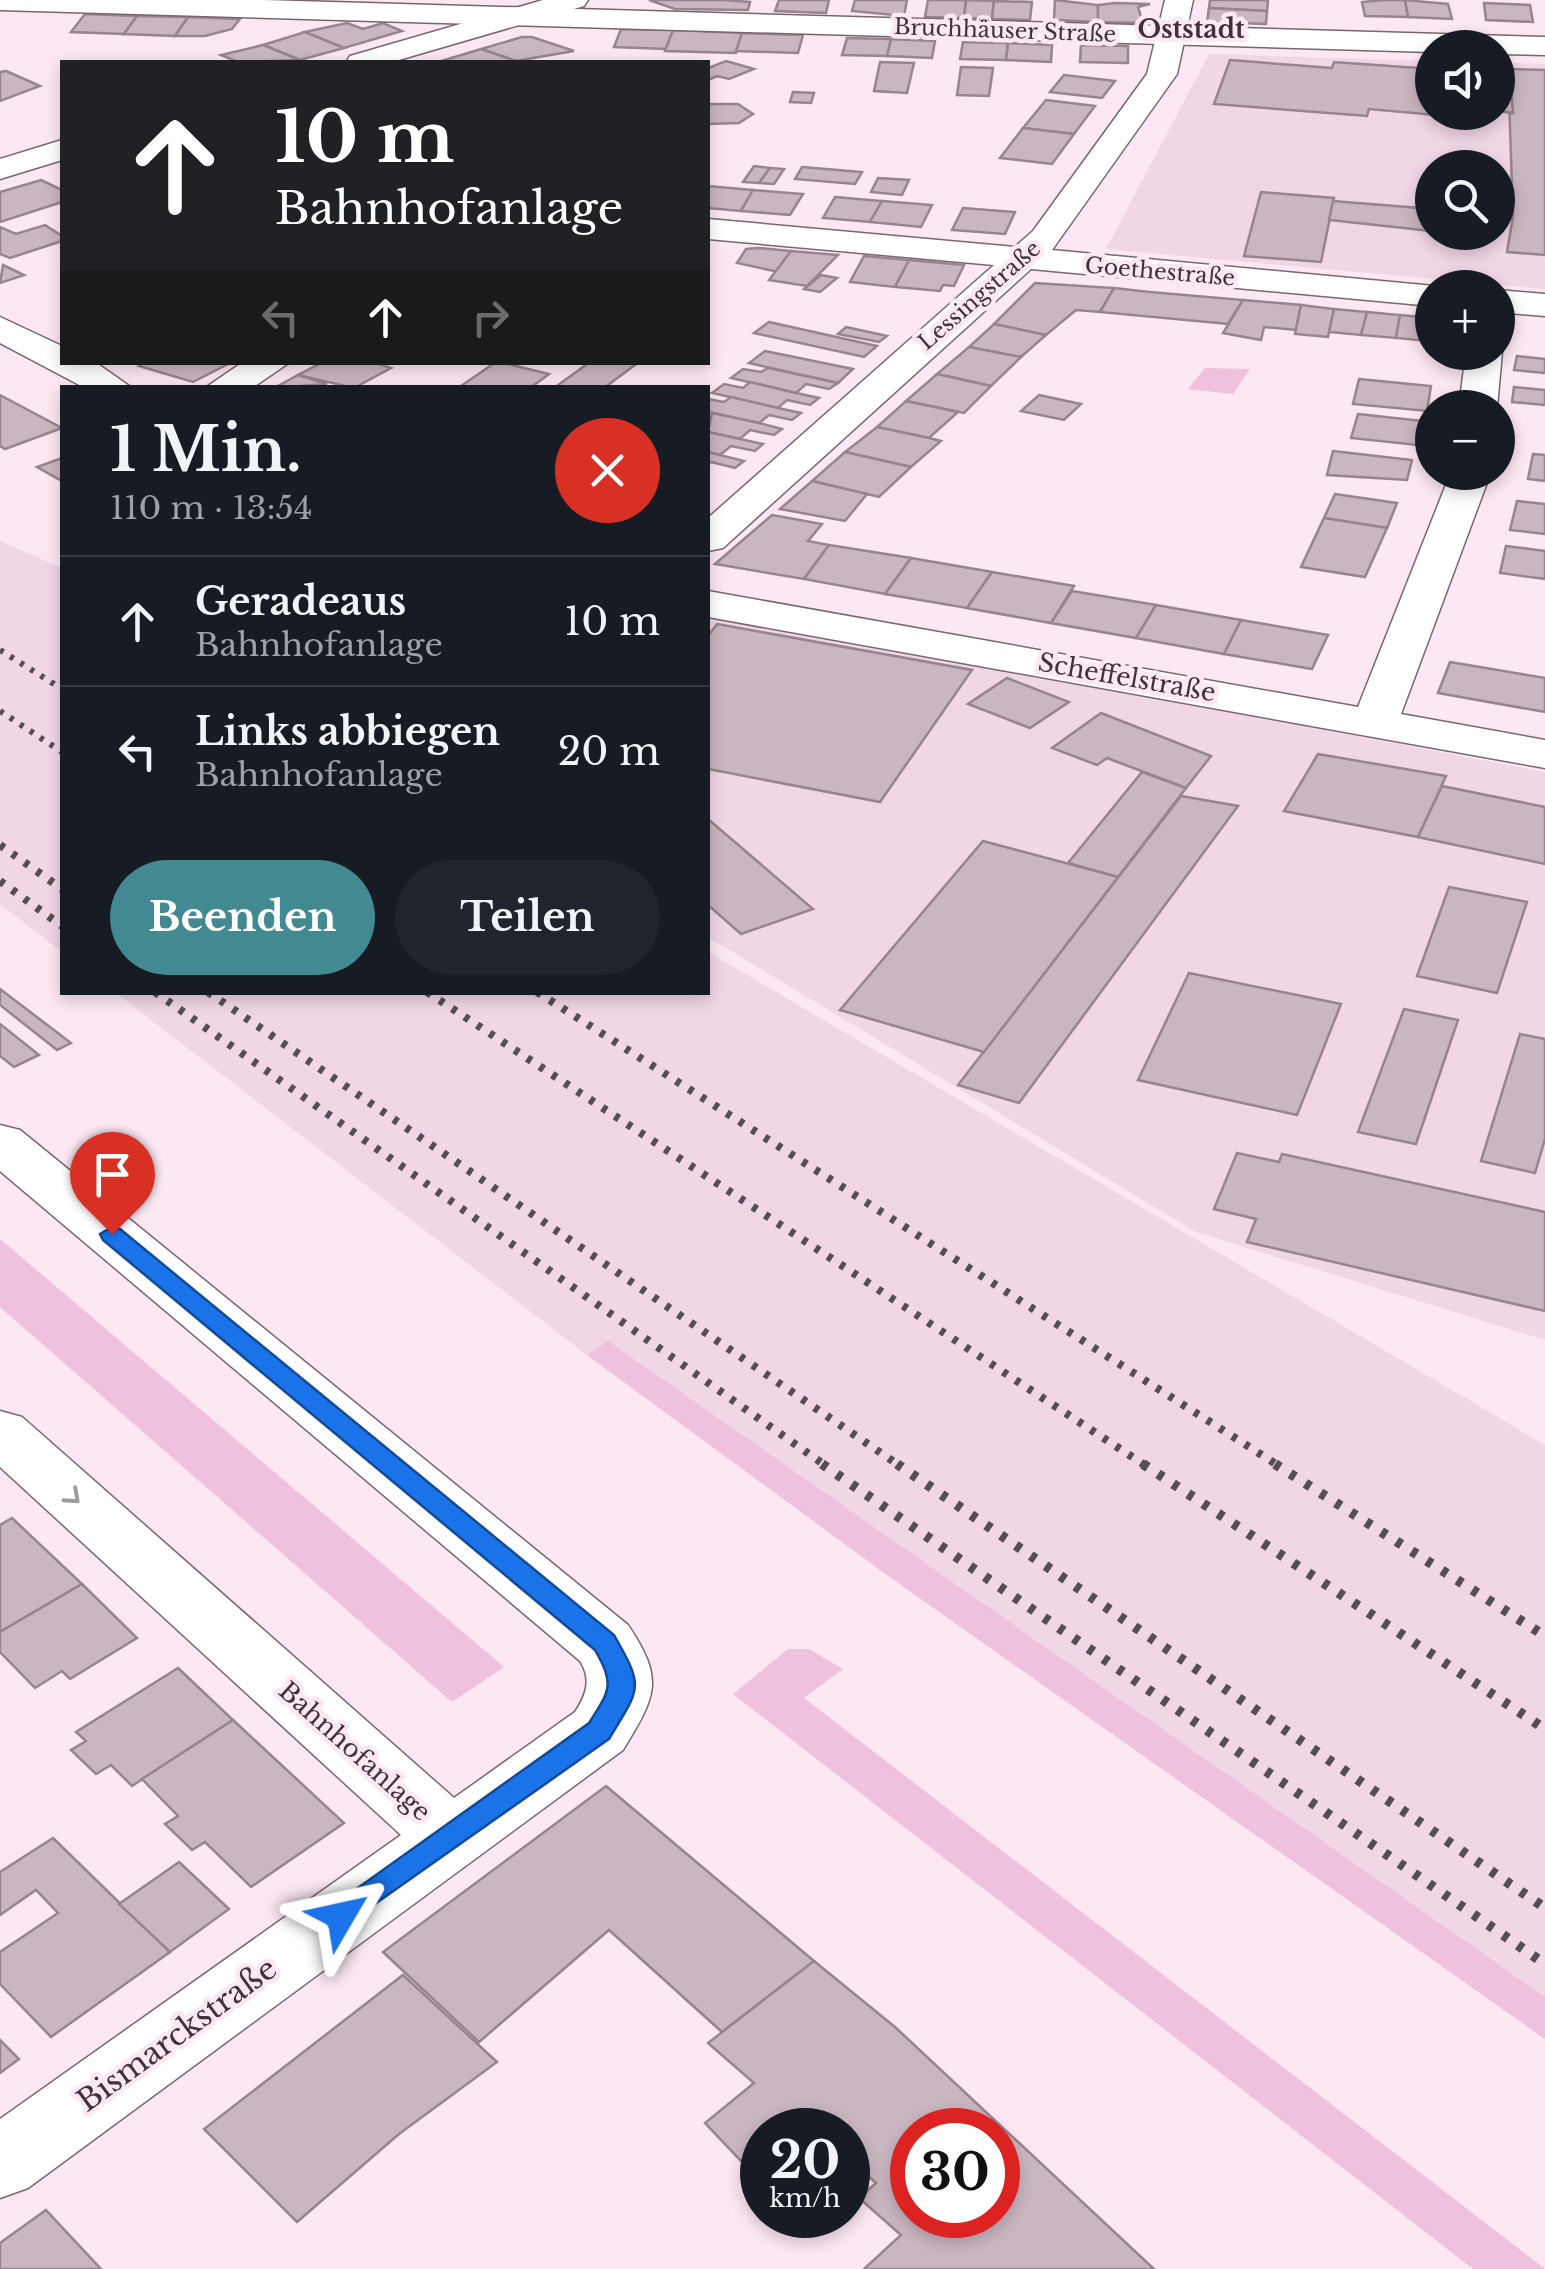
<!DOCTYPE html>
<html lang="de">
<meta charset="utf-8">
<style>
:root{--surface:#171b24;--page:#20242c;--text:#f1f3f6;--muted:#9ea1a6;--line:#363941;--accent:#428991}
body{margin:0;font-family:"Libre Baskerville",serif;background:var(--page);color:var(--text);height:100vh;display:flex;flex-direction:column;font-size:38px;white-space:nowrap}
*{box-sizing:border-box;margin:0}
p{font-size:32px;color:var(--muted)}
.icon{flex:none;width:55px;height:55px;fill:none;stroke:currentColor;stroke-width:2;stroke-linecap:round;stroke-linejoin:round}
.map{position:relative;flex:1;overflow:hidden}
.panel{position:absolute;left:60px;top:385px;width:650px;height:610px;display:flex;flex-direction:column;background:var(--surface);border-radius:0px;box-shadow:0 5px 15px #0003}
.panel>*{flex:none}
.hud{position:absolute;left:60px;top:60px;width:650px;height:305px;border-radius:0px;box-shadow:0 5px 15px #0003;background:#202124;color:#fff;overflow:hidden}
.tools{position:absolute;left:1415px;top:30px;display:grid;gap:20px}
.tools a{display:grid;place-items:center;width:100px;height:100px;border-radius:50%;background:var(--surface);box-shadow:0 5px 15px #0003;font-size:50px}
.speed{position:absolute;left:740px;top:2108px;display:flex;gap:20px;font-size:50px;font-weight:700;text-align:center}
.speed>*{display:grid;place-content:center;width:130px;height:130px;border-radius:50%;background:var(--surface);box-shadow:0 5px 15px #0003;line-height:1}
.speed small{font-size:25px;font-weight:400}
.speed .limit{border:15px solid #d22;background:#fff;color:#111}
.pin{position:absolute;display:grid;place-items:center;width:85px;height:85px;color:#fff;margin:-102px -42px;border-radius:50% 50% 50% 0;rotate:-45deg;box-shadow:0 0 10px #0007}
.pin .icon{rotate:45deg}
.me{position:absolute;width:110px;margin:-55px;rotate:54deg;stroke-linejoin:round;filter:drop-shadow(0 0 8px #0008)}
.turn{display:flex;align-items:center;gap:35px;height:210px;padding:0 50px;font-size:45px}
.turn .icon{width:130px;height:130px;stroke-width:2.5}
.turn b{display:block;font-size:70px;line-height:85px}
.lanes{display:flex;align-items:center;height:95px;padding:0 50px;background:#0003;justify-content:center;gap:50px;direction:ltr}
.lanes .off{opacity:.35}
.round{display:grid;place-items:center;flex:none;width:105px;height:105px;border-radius:52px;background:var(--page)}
.summary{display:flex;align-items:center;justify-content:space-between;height:170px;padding:0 50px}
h1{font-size:60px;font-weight:800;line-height:75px}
.action{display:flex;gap:20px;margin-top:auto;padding:20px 50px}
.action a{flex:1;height:115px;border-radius:60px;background:var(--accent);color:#fff;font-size:40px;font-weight:800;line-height:115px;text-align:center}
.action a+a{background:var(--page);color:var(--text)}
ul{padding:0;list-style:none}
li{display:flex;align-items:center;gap:30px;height:130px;padding:0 50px;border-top:2px solid var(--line)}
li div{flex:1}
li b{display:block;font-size:38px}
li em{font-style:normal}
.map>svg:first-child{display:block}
.built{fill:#f1d6e6;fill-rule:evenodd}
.green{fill:#efc1dc}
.building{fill:#c9b6c1;stroke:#97848f;stroke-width:2.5;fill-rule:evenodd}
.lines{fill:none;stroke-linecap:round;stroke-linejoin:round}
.street-casing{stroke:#786670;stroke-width:3}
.secondary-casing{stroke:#786670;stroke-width:3}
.street{fill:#fff;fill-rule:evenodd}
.secondary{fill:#fff;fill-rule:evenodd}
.rail-far2{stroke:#574e53;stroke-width:6;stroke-dasharray:4 8;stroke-linecap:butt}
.rail-far1{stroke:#574e53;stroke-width:8;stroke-dasharray:5 10;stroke-linecap:butt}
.rail{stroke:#574e53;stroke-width:10;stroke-dasharray:6 12;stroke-linecap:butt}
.oneway{stroke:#9e9a9c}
.route{fill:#1a73e8;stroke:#114b97;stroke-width:2.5}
.labels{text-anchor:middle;stroke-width:9;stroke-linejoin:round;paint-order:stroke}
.far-street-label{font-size:22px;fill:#3d353a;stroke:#fce7f3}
.far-quarter-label{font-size:25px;font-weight:bold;fill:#3e2f38;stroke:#fce7f3}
.street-label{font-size:25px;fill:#3d353a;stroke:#fce7f3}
.near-street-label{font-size:30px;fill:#3d353a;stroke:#fce7f3}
</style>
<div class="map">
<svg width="1545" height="2269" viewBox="0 0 1545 2269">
<rect width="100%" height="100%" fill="#fce7f3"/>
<g class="built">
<path d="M1209 54 1432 61V112H1498V63L1545 64V289L1106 249ZM1432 168H1498V232H1432Z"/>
<polygon points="0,541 62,568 62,952 0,904"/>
<polygon points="708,612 1545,772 1545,1340 1196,1232 708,937"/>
<polygon points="708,952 1545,1445 1545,2039 887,1575 587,1355 116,993 708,992"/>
</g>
<g class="green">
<polygon points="1205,368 1250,369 1233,394 1188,389"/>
<polygon points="0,1239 504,1667 452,1702 0,1307"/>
<polygon points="608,1341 1545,1997 1545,2039 887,1575 587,1355"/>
<polygon points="788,1649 809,1649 843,1669 804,1698 1545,2269 1473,2269 733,1694"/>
</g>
<g class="building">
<polygon points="649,0 724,0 750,2 748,10 675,9"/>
<polygon points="779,0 829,0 826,13 775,11"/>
<polygon points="855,0 907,0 904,16 852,11"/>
<polygon points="928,0 966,0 964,18 925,17"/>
<polygon points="966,0 994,1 992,19 964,18"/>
<polygon points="1055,0 1098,5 1098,22 1054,20"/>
<polygon points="1210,0 1268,0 1267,11 1209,8"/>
<polygon points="1384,0 1405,0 1408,17 1365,16 1362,2"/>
<polygon points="1405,0 1448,4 1452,19 1408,17"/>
<polygon points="994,1 1032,2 1030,20 992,19"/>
<polygon points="1115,3 1150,4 1138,7 1143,23 1098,22 1098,5"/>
<polygon points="1484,3 1530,5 1533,22 1486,20"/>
<polygon points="1209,8 1267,11 1266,24 1207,22"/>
<polygon points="85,14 137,16 124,34 71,32"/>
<polygon points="137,16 188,17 175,36 124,34"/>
<polygon points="188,17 240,19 232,29 205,36 175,36"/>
<polygon points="347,23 363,29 383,23 402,31 344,48 305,32"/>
<polygon points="621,29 673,30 666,49 614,47"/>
<polygon points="673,30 742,33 736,53 665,51"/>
<polygon points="305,32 344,48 300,60 263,45"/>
<polygon points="742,33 803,35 798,53 736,51"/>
<polygon points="522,37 532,37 574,51 516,61 481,49"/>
<polygon points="847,38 891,39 887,56 842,55"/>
<polygon points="891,39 935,41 932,58 887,56"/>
<polygon points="963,42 1008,43 1006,60 960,59"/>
<polygon points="1008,43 1052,45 1051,62 1006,60"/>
<polygon points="263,45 300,60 238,62 221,55"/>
<polygon points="1081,45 1128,46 1128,63 1080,62"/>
<polygon points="481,49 519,62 438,62 448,59"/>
<polygon points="1230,60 1332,68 1334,62 1432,69 1432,112 1471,112 1469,118 1369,109 1367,116 1214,104"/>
<polygon points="726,61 754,69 729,79 717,76 708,80 708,68"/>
<polygon points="880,62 914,63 907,93 874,91"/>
<polygon points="961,67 993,68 989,96 957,95"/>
<polygon points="1508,69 1545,70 1545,255 1507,252 1513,216"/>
<polygon points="6,71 40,86 0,101 0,72"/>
<polygon points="1064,75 1115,81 1102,98 1050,92"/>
<polygon points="1498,88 1511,90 1513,113 1498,111"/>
<polygon points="793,92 814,93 811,103 790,102"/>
<polygon points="1046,100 1095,106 1074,134 1023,128"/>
<polygon points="708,104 738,104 753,114 739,123 708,124"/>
<polygon points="1023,128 1074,134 1052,164 1000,158"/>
<polygon points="754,166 770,168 759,183 743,182"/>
<polygon points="802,167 862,172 855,184 795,179"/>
<polygon points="770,168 784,169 774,184 759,183"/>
<polygon points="878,178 909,180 902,195 871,192"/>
<polygon points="41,180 62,190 62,202 0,222 0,192"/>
<polygon points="708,186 753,190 741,211 708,208"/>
<polygon points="753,190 803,194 790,215 741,211"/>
<polygon points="1261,192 1334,198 1321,262 1244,256"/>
<polygon points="835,197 882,201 870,222 823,218"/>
<polygon points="882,201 932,205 921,227 870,222"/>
<polygon points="1333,201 1432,209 1432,231 1329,220"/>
<polygon points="963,208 1015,212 1005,234 952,230"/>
<polygon points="45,225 62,236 62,241 10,258 0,254 0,227 16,234"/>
<polygon points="758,248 791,251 779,272 737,263 746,249"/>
<polygon points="791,251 838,255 807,286 769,280"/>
<polygon points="864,256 909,260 895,287 850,282"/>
<polygon points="909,260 964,265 954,286 943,285 940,291 895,287"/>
<polygon points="3,265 24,275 0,283"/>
<polygon points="821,275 837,278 820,292 804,289"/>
<polygon points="1035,283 1114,288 1100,312 1076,310 1046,335 994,324"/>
<polygon points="1114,288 1150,292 1243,300 1228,324 1100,312"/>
<polygon points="1243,300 1301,305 1296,330 1264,327 1261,340 1223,333"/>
<polygon points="1301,305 1334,309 1328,337 1295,334"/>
<polygon points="1334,309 1367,312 1361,335 1329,332"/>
<polygon points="1367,312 1400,315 1396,338 1361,335"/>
<polygon points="1400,315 1431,318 1428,341 1396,338"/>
<polygon points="769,322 877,346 864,357 754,333"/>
<polygon points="994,324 1046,335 1021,357 969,347"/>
<polygon points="846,327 887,336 879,342 838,334"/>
<polygon points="969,347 1021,357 991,386 937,374"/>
<polygon points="765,351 853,369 838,383 749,363"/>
<polygon points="1517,356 1545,359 1545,373 1514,370"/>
<polygon points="145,362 232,362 193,382 139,366"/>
<polygon points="323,362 373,362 391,368 354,388 298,375"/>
<polygon points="496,362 500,362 549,374 530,388 458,388"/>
<polygon points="590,362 639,362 604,388 554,388"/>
<polygon points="768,368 838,383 829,389 806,384 796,393 731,378 743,369 761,372"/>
<polygon points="937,374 991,386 964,413 906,401"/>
<polygon points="298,375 327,384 274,388"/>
<polygon points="1359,379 1431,386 1427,411 1353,404"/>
<polygon points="750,382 796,393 819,398 810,405 787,400 778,408 712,393 724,384 743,388"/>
<polygon points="1514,387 1545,390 1545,405 1512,402"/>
<polygon points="0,395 32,412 62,428 5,449 0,446"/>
<polygon points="1039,395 1081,404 1064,420 1021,411"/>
<polygon points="731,397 778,408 801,413 792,420 769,415 759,423 708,412 708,399 724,402"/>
<polygon points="906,401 958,412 929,438 877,427"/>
<polygon points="712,413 759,423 782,429 774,435 750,430 740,439 708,432"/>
<polygon points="1358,414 1423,421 1417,445 1351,438"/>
<polygon points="877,427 929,438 941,441 911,467 845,452"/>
<polygon points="708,432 740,439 763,444 755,451 731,446 720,455 708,452"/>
<polygon points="1333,451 1412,460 1407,480 1327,475"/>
<polygon points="708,452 744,461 735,468 711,462 708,465"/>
<polygon points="845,452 911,467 879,497 812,481"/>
<polygon points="1533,454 1545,455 1545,481 1528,479"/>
<polygon points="62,458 62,481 37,467"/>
<polygon points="812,481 867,494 845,521 780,509"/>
<polygon points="1335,494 1397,503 1387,528 1324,518"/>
<polygon points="1517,501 1545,504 1545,534 1510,530"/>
<polygon points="772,515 822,524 808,541 829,545 804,579 715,564"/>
<polygon points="1324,518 1387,528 1365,577 1301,567"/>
<polygon points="829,545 911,558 885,594 804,579"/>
<polygon points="1506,546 1545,551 1545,579 1500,573"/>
<polygon points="911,558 992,572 967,608 885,594"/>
<polygon points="992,572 1074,586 1051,623 967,608"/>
<polygon points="1072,591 1156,605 1136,638 1051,623"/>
<polygon points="1156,605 1241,620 1224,654 1136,638"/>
<polygon points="1241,620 1328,635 1312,669 1224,654"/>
<polygon points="717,624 972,670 880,802 708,769 708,636"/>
<polygon points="1450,662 1545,678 1545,712 1438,693"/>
<polygon points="1007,678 1069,702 1030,728 968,704"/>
<polygon points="1101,713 1211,756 1186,788 1107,758 1097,765 1052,748"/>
<polygon points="1318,754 1446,776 1418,837 1284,811"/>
<polygon points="1142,772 1186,788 1118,877 1068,863"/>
<polygon points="1442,786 1545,807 1545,864 1418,837"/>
<polygon points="1181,796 1238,806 1019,1103 958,1085"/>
<polygon points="708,819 813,909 741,934 708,905"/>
<polygon points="983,841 1118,877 984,1052 840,1010"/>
<polygon points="1449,887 1527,902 1497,993 1417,976"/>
<polygon points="1189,973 1341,1004 1297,1115 1138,1080"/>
<polygon points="0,989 71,1043 57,1050 0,1005"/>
<polygon points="1404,1009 1458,1020 1416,1144 1358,1132"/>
<polygon points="0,1024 39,1055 14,1067 0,1056"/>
<polygon points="1520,1034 1545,1039 1545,1139 1535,1173 1481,1161"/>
<polygon points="1237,1153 1279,1162 1282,1154 1545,1212 1545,1311 1247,1242 1256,1219 1214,1209"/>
<polygon points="12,1518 82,1584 0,1632 0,1525"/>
<polygon points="82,1584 137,1638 70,1679 62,1671 35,1688 0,1652 0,1632"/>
<polygon points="178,1668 233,1720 132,1786 111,1765 96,1774 71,1750 86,1741 76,1732"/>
<polygon points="233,1720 344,1823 251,1887 205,1842 192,1850 165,1824 178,1816 142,1779"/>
<polygon points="606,1786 814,1961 722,2032 609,1930 479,2042 383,1952"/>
<polygon points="53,1838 170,1952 51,2037 0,1984 0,1952 58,1913 36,1890 0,1915 0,1872"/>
<polygon points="179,1862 229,1909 170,1952 119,1904"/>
<path d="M814 1961 895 2027 1154 2269H864L901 2235 859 2198 876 2183 848 2158V2130H762V2183L705 2123 754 2083 708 2043ZM912 2130H998V2215H912Z"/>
<polygon points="403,1975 497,2062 399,2134 297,2222 204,2129"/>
<polygon points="0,2040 19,2059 0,2073"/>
<polygon points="46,2210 101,2269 0,2269 0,2243"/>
</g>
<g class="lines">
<g class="street-casing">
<g id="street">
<polygon points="543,0 588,0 584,6 392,62 346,62 350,56"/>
<polygon points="1165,0 1193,0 1177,74 1052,250 1445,287 1432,288 1432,306 1031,269 723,548 708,551 708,518 994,265 708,239 708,219 1015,247 1033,231 1147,74"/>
<polygon points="62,140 62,160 0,179 0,159"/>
<polygon points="1498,290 1545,294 1545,316 1498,312"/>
<polygon points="0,317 62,346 62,362 95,362 132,388 85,388 0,343"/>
<polygon points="1498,345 1502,352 1497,408 1459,408 1466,352 1498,352"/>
<polygon points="243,362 290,362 252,388 205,388"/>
<polygon points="1451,472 1491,472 1401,714 1545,740 1545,768 708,617 708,591 1358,707"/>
<path d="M0 1125 20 1130 628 1625C665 1680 656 1696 623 1750L28 2188 0 2198V2119L401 1835 0 1467V1411L22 1417 454 1798 575 1712C586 1695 592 1680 580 1661L0 1171Z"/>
</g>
</g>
<g class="secondary-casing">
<polygon id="secondary" points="0,0 263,0 1545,37 1545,55 1498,54 1498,48 1432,48 1432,52 0,10"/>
</g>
<use href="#street" class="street"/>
<use href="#secondary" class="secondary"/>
<g class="rail-far2">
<polyline points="0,650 62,689"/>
<polyline points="0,711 62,752"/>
</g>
<g class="rail-far1">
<polyline points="0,845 62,889"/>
<polyline points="0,881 62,926"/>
<polyline points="155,992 826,1466"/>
<polyline points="208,992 900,1466"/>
<polyline points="427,992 1146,1466"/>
<polyline points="537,992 1279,1466"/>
</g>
<g class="rail">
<polyline points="822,1464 1545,1964"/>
<polyline points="897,1464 1545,1908"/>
<polyline points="1143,1464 1545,1729"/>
<polyline points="1275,1464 1545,1636"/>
</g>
</g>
<defs><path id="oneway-chevron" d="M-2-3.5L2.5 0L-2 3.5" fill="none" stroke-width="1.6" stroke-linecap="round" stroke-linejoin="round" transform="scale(2.5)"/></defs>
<use class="oneway" href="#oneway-chevron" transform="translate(73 1497) rotate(42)"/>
<path class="route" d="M112 1227 120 1229 614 1635C645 1689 640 1687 609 1739L341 1928 331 1925 326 1916 331 1907 589 1723C610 1690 615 1685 595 1650L103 1240 100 1234Z"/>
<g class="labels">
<g class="far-street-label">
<text transform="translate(1005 30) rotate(2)" y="8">Bruchhäuser Straße</text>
<text transform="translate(1160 271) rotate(5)" y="8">Goethestraße</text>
<text transform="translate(979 295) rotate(-41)" y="8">Lessingstraße</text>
</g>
<g class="far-quarter-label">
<text x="1191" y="38">Oststadt</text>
</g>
<g class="street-label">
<text transform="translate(1127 677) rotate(10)" y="9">Scheffelstraße</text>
<text transform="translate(355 1751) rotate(42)" y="9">Bahnhofanlage</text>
</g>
<g class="near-street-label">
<text transform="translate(177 2035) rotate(-36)" y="10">Bismarckstraße</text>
</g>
</g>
</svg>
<div class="tools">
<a><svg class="icon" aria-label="sound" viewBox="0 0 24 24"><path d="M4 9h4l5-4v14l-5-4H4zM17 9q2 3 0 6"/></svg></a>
<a><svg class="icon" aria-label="search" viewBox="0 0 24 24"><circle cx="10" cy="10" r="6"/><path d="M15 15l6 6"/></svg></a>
<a>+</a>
<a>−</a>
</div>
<div class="speed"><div>20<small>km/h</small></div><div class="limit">30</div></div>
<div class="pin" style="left:112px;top:1234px;background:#d93025"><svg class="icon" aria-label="arrive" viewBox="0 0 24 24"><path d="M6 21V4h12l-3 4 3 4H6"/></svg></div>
<svg class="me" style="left:341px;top:1916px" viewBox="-20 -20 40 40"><path d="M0-17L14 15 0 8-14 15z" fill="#1a73e8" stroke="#fff" stroke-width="4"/></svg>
<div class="hud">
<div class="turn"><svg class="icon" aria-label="ahead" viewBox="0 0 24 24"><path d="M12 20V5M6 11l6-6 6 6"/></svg><div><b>10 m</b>Bahnhofanlage</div></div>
<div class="lanes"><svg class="icon off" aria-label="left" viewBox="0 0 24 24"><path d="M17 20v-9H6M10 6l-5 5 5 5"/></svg><svg class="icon" aria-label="ahead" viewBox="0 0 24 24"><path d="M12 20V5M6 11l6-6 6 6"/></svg><svg class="icon off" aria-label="right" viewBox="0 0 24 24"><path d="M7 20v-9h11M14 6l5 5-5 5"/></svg></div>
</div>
<section class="panel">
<div class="summary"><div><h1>1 Min.</h1><p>110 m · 13:54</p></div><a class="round" style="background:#d93025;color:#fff"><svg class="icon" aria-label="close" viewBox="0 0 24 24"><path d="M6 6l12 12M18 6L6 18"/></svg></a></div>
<ul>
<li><svg class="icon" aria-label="ahead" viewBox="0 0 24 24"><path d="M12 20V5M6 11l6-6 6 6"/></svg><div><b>Geradeaus</b><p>Bahnhofanlage</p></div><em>10 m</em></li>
<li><svg class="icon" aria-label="left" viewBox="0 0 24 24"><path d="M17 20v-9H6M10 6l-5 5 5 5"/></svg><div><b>Links abbiegen</b><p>Bahnhofanlage</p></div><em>20 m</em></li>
</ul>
<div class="action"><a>Beenden</a><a>Teilen</a></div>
</section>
</div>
